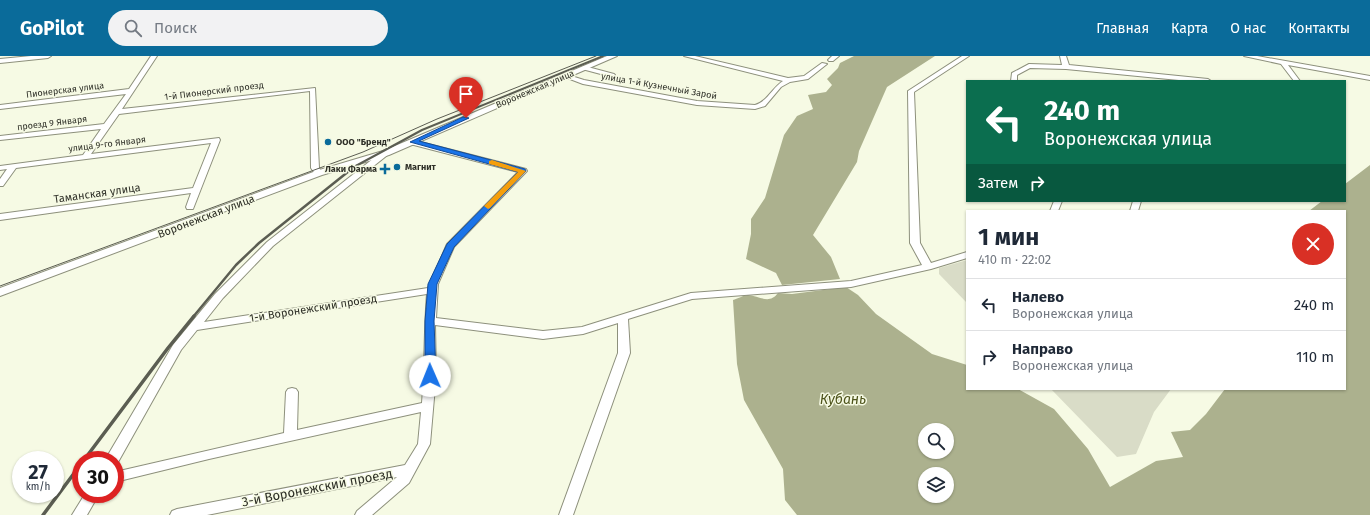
<!DOCTYPE html>
<html lang="ru">
<meta charset="utf-8">
<style>
:root{--surface:#fff;--page:#f2f2f3;--text:#1f2937;--muted:#747a83;--line:#e0e1e3;--accent:#0a6b9a}
body{margin:0;font-family:"Fira Sans",sans-serif;background:var(--page);color:var(--text);height:100vh;display:flex;flex-direction:column;font-size:15px;white-space:nowrap}
*{box-sizing:border-box;margin:0}
p{font-size:13px;color:var(--muted)}
.icon{flex:none;width:22px;height:22px;fill:none;stroke:currentColor;stroke-width:2;stroke-linecap:round;stroke-linejoin:round}
.map{position:relative;flex:1;overflow:hidden}
.side{position:absolute;left:966px;top:154px;width:380px;height:180px;display:flex;flex-direction:column;background:var(--surface);border-radius:0px;box-shadow:0 1px 3px #0004}
.side>*{flex:none}
.hud{position:absolute;left:966px;top:24px;width:380px;height:122px;border-radius:0px;box-shadow:0 1px 3px #0004;background:#0b6e4f;color:#fff;overflow:hidden}
.buttons{position:absolute;left:918px;top:367px;display:grid;gap:8px}
.buttons a{display:grid;place-items:center;width:36px;height:36px;border-radius:50%;background:var(--surface);box-shadow:0 1px 3px #0004;font-size:20px}
.speed{position:absolute;left:12px;top:395px;display:flex;gap:8px;font-size:20px;font-weight:700;text-align:center}
.speed>*{display:grid;place-content:center;width:52px;height:52px;border-radius:50%;background:var(--surface);box-shadow:0 1px 3px #0004;line-height:1}
.speed small{font-size:10px;font-weight:400}
.speed .limit{border:6px solid #d22;background:#fff;color:#111}
.pin{position:absolute;display:grid;place-items:center;width:34px;height:34px;color:#fff;margin:-41px -17px;border-radius:50% 50% 50% 0;rotate:-45deg;box-shadow:0 0 4px #0007}
.pin .icon{rotate:45deg}
.me{position:absolute;width:44px;margin:-22px;rotate:359deg;stroke-linejoin:round;filter:drop-shadow(0 0 3px #0008)}
.turn{display:flex;align-items:center;gap:14px;height:84px;padding:0 12px;font-size:18px}
.turn .icon{width:52px;height:52px;stroke-width:2.5}
.turn b{display:block;font-size:28px;line-height:34px}
.then{display:flex;align-items:center;height:38px;padding:0 12px;background:#0003;gap:8px;font-size:15px}
.round{display:grid;place-items:center;flex:none;width:42px;height:42px;border-radius:21px;background:var(--page)}
.head{display:flex;align-items:center;justify-content:space-between;height:68px;padding:0 12px}
h1{font-size:24px;font-weight:700;line-height:30px}
ul{padding:0;list-style:none}
li{display:flex;align-items:center;gap:12px;height:52px;padding:0 12px;border-top:1px solid var(--line)}
li div{flex:1}
li b{display:block;font-size:15px}
li em{font-style:normal}
header{display:flex;align-items:center;gap:24px;box-sizing:border-box;height:56px;padding:0 20px;background:var(--accent);color:#fff}
header strong{font-size:19px}
nav{display:flex;gap:22px;margin-inline-start:auto;font-size:14px}
.search{width:280px;height:36px;background:var(--page);display:flex;align-items:center;gap:10px;box-sizing:border-box;padding:0 14px;border-radius:22px;color:var(--muted);font-size:15px}
.map>svg:first-child{display:block}
.green{fill:#d9dcc7}
.water{fill:#acb18e;fill-rule:evenodd}
.lines{fill:none;stroke-linecap:round;stroke-linejoin:round}
.minor-casing{stroke:#8d907c;stroke-width:2}
.tertiary-casing{stroke:#8d907c;stroke-width:2}
.minor{fill:#fff;fill-rule:evenodd}
.tertiary{fill:#fff;fill-rule:evenodd}
.tram{stroke:#5b5d52;stroke-width:1}
.rail-far2{stroke:#5b5d52;stroke-width:2}
.rail-far1{stroke:#5b5d52;stroke-width:2.5}
.rail{stroke:#5b5d52;stroke-width:3.5}
.route{fill:#1a73e8;stroke:#114b97}
.slow{fill:#f59e0b}
.poi-dot{fill:#0a6b9a;stroke:#f6fae4;stroke-width:1.5}
.labels{text-anchor:middle;stroke-width:3;stroke-linejoin:round;paint-order:stroke}
.far-street-label{font-size:9px;fill:#2e2f27;stroke:#f6fae4}
.far-poi-label{font-size:9px;font-weight:bold;fill:#2e2f27;stroke:#f6fae4;text-anchor:start}
.street-label{font-size:11px;fill:#2e2f27;stroke:#f6fae4}
.near-street-label{font-size:13px;fill:#2e2f27;stroke:#f6fae4}
.near-water-label{font-size:14px;font-style:italic;fill:#4d531b;stroke:#f6fae4}
</style>
<header>
<strong>GoPilot</strong>
<div class="search"><svg class="icon" aria-label="search" viewBox="0 0 24 24"><circle cx="10" cy="10" r="6"/><path d="M15 15l6 6"/></svg>Поиск</div>
<nav><a>Главная</a><a>Карта</a><a>О нас</a><a>Контакты</a></nav>
</header>
<div class="map">
<svg width="1370" height="459" viewBox="0 0 1370 459">
<rect width="100%" height="100%" fill="#f6fae4"/>
<g class="green">
<polygon points="967,204 967,247 939,218 939,212"/>
<polygon points="1051,333 1171,333 1154,356 1136,398 1117,401"/>
</g>
<g class="water">
<polygon points="854,0 935,0 887,31 859,95 857,106 813,179 831,201 840,223 782,229 776,217 746,203 751,178 751,163 765,142 784,79 797,60 813,53 808,39 826,36 832,29 827,23 838,12 840,7"/>
<path d="M1370 109V459H797L785 444 783 413 744 344 737 308 733 244C737 243 744 239 748 239 760 240 769 249 778 237L792 238 846 231 858 239 876 258 932 298 967 309V333H1018L1054 353 1088 393 1110 431 1156 405 1183 401 1171 376 1190 374 1206 358 1225 333H1345V155H1309L1322 145H1345V128ZM925 374H947V396H925ZM925 418H947V440H925Z"/>
</g>
<g class="lines">
<g class="minor-casing">
<g id="minor">
<polygon points="31,0 51,0 48,2 0,7 0,3"/>
<polygon points="151,0 157,0 122,53 315,32 319,112 323,117 319,119 316,119 311,112 310,35 119,58 91,98 219,82 220,84 193,153 187,153 186,151 191,137 0,164 0,158 193,132 211,87 16,112 3,130 0,130 0,123 7,113 0,114 0,110 83,99 101,73 0,84 0,80 104,68 126,38 0,53 0,49 129,33"/>
<path d="M684 0H695L788 22 804 20 822 7 827 8 808 23 790 26 781 31 765 50 755 53 697 49 583 28 562 20 565 18 584 24 697 45 755 49C767 46 773 31 783 25Z"/>
<polygon points="832,0 839,0 833,5 829,5 828,4"/>
<path d="M962 0H969L914 36 920 187 931 207 967 196V202L931 213 851 231 692 243 628 263 630 297 573 459H559L618 297V267L583 278 543 283 435 269 436 319 430 388 409 427 372 459H355L357 455 397 421 207 459H170L172 455 177 453 405 409 418 388 421 356 209 403 115 426V416L284 377 286 336 288 333 292 332 296 333 298 336 297 374 422 347C425 311 424 274 427 238L197 274 181 294 117 408H115V404H105L173 289 215 238 267 186 383 95H389L390 97 273 190 223 242 204 266 428 232 447 188 518 116 410 88 409 86 413 84 526 113 527 115 454 191 438 228 436 262 543 275 582 271 691 237 851 225 922 209 910 187 908 35Z"/>
<polygon points="1060,0 1066,0 1069,9 1208,23 1211,25 1189,25 1066,13 1030,12 1017,19 1017,25 1011,25 1012,17 1029,8 1062,9"/>
<polygon points="1244,0 1257,0 1370,20 1370,24 1288,9 1300,25 1294,25 1281,8"/>
<polygon points="584,10 614,18 615,19 612,21 582,13 581,12"/>
<polygon points="1054,145 1062,145 1058,155 1050,155"/>
<polygon points="1133,145 1141,145 1138,155 1130,155"/>
<polygon points="85,438 99,438 87,459 72,459"/>
</g>
</g>
<g class="tertiary-casing">
<polygon id="tertiary" points="607,0 617,0 389,99 322,119 0,240 0,232 316,115 383,95"/>
</g>
<use href="#minor" class="minor"/>
<use href="#tertiary" class="tertiary"/>
<polyline class="tram" points="0,230 363,96 437,63 596,0"/>
<polyline class="rail-far2" points="352,112 422,74 603,0"/>
<polyline class="rail-far1" points="193,261 236,209 259,187 354,111"/>
<g class="rail">
<polyline points="84,404 168,292 194,260"/>
<polyline points="43,459 81,408"/>
</g>
</g>
<polygon class="route" points="463,61 469,62 419,85 525,113 526,115 454,191 437,228 434,265 436,320 434,322 427,322 425,320 425,265 428,228 447,188 518,116 410,86"/>
<polygon class="slow" points="492,104 526,115 490,152 488,153 484,150 518,116 489,108 489,105"/>
<g class="poi-dot">
<circle cx="328" cy="86" r="4"/>
<circle cx="397" cy="111" r="4"/>
<path d="M383 107h4v4h4v4h-4v4h-4v-4h-4v-4h4z"/>
</g>
<g class="labels">
<g class="far-street-label">
<text transform="translate(659 30) rotate(10)" y="3">улица 1-й Кузнечный Зарой</text>
<text transform="translate(535 33) rotate(-23)" y="3">Воронежская улица</text>
<text transform="translate(65 34) rotate(-7)" y="3">Пионерская улица</text>
<text transform="translate(214 35) rotate(-7)" y="3">1-й Пионерский проезд</text>
<text transform="translate(52 67) rotate(-7)" y="3">проезд 9 Января</text>
<text transform="translate(107 88) rotate(-7)" y="3">улица 9-го Января</text>
</g>
<g class="far-poi-label">
<text x="336" y="89">ООО "Бренд"</text>
<text x="405" y="114">Магнит</text>
<text x="377" y="116" text-anchor="end">Лаки Фарма</text>
</g>
<g class="street-label">
<text transform="translate(97 137) rotate(-8)" y="4">Таманская улица</text>
<text transform="translate(206 160) rotate(-21)" y="4">Воронежская улица</text>
<text transform="translate(313 252) rotate(-9)" y="4">1-й Воронежский проезд</text>
</g>
<g class="near-street-label">
<text transform="translate(317 431) rotate(-11)" y="5">3-й Воронежский проезд</text>
</g>
<g class="near-water-label">
<text x="843" y="348">Кубань</text>
</g>
</g>
</svg>
<div class="buttons">
<a><svg class="icon" aria-label="search" viewBox="0 0 24 24"><circle cx="10" cy="10" r="6"/><path d="M15 15l6 6"/></svg></a>
<a><svg class="icon" aria-label="layers" viewBox="0 0 24 24"><path d="M12 4l9 5-9 5-9-5zM3 14l9 5 9-5"/></svg></a>
</div>
<div class="speed"><div>27<small>km/h</small></div><div class="limit">30</div></div>
<div class="pin" style="left:466px;top:62px;background:#d93025"><svg class="icon" aria-label="arrive" viewBox="0 0 24 24"><path d="M6 21V4h12l-3 4 3 4H6"/></svg></div>
<svg class="me" style="left:430px;top:320px" viewBox="-20 -20 40 40"><circle r="19" fill="#fff"/><path d="M0-13L10 11 0 6-10 11z" fill="#1a73e8"/></svg>
<div class="hud">
<div class="turn"><svg class="icon" aria-label="left" viewBox="0 0 24 24"><path d="M17 20v-9H6M10 6l-5 5 5 5"/></svg><div><b>240 m</b>Воронежская улица</div></div>
<div class="then">Затем<svg class="icon" aria-label="right" viewBox="0 0 24 24"><path d="M7 20v-9h11M14 6l5 5-5 5"/></svg></div>
</div>
<section class="side">
<div class="head"><div><h1>1 мин</h1><p>410 m · 22:02</p></div><a class="round" style="background:#d93025;color:#fff"><svg class="icon" aria-label="close" viewBox="0 0 24 24"><path d="M6 6l12 12M18 6L6 18"/></svg></a></div>
<ul>
<li><svg class="icon" aria-label="left" viewBox="0 0 24 24"><path d="M17 20v-9H6M10 6l-5 5 5 5"/></svg><div><b>Налево</b><p>Воронежская улица</p></div><em>240 m</em></li>
<li><svg class="icon" aria-label="right" viewBox="0 0 24 24"><path d="M7 20v-9h11M14 6l5 5-5 5"/></svg><div><b>Направо</b><p>Воронежская улица</p></div><em>110 m</em></li>
</ul>
</section>
</div>
